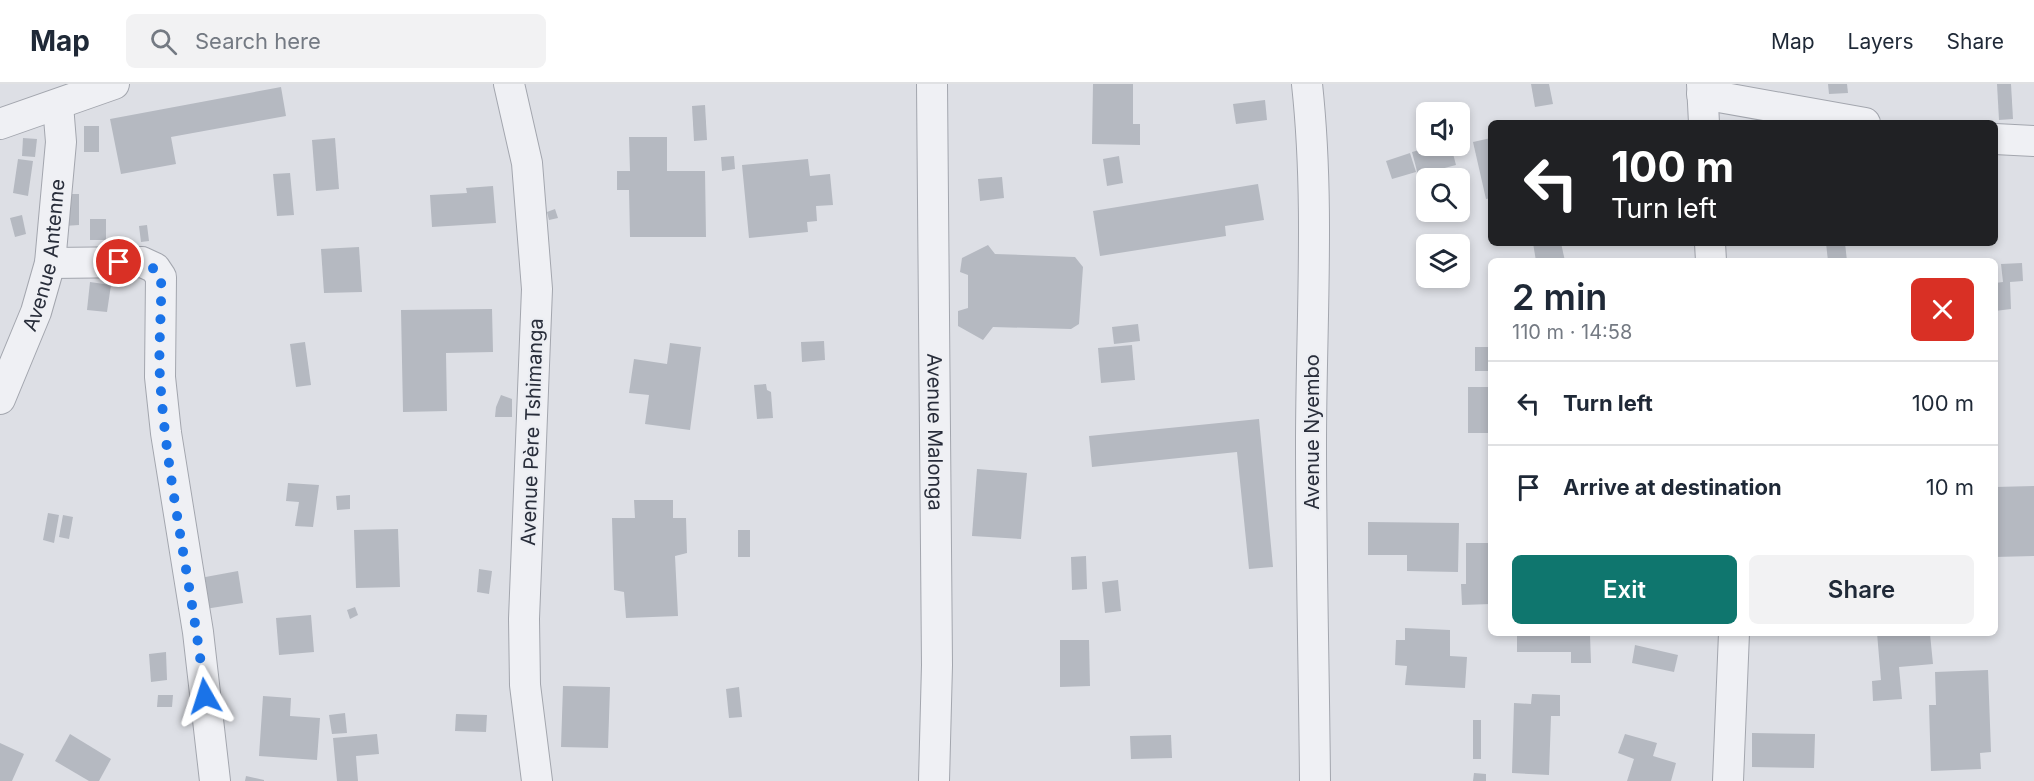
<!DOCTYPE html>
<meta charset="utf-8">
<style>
:root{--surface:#fff;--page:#f2f2f3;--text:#1f2937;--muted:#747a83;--line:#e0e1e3;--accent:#0f766e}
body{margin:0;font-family:Inter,sans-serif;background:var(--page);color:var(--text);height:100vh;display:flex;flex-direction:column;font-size:22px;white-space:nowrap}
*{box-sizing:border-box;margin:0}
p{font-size:20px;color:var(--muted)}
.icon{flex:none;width:33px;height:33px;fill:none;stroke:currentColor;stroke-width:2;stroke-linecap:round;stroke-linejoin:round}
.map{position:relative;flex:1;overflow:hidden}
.sheet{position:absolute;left:1488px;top:174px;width:510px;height:378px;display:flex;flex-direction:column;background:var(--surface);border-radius:9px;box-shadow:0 3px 9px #0003}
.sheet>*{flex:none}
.hud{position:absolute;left:1488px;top:36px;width:510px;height:126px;border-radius:9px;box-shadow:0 3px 9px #0003;background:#202124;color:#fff;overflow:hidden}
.controls{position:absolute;left:1416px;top:18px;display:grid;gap:12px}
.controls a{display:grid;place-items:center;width:54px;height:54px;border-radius:9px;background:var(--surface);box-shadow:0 3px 9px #0003;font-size:30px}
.pin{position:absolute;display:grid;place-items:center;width:51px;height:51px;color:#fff;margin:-26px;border:3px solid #fff;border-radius:50%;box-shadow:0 2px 6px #0007}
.me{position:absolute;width:66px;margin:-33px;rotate:354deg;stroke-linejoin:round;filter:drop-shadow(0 0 4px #0008)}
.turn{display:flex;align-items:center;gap:21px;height:126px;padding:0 24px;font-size:27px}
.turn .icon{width:78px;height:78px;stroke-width:2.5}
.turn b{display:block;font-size:42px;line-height:51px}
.round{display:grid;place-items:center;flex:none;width:63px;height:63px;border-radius:9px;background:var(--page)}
.headline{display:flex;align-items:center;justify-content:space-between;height:102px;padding:0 24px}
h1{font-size:36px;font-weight:600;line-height:45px}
.cta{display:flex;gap:12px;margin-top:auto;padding:12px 24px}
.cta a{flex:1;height:69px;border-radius:9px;background:var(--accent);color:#fff;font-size:24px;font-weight:600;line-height:69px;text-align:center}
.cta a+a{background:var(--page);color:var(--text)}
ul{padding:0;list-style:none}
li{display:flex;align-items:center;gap:18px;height:84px;padding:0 24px;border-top:2px solid var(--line)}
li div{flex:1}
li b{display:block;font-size:22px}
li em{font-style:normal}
header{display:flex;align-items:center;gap:36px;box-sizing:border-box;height:84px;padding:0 30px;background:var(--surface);border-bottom:2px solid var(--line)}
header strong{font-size:28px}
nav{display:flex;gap:33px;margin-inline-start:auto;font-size:21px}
.search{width:420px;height:54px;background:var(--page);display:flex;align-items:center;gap:15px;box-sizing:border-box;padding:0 21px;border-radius:9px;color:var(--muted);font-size:22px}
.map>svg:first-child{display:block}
.building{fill:#b5b9c1}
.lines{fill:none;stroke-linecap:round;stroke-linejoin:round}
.minor-casing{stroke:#a3a6ae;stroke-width:32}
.minor{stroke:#eff0f4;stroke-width:30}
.route{stroke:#1a73e8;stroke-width:10;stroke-dasharray:0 18}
.labels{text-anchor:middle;stroke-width:4.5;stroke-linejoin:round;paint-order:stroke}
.street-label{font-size:20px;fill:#282d3a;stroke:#eceef3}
</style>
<header>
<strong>Map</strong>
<div class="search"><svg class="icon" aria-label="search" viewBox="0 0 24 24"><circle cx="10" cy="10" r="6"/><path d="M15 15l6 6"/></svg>Search here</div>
<nav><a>Map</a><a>Layers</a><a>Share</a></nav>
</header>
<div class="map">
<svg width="2034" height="697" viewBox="0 0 2034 697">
<rect width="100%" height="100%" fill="#dddfe5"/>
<g class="building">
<polygon points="1093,0 1133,0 1133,40 1140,40 1140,61 1092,60"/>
<polygon points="1531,0 1549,0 1553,20 1535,23"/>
<polygon points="1828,0 1847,0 1848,9 1829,10"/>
<polygon points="1997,0 2011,0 2013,35 1999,36"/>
<polygon points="281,3 286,32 171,53 176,80 121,90 110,35"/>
<polygon points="1265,16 1267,36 1236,40 1233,20"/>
<polygon points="705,21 707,56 694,57 692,22"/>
<rect x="84" y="42" width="15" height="26"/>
<polygon points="629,53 667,53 667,87 705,87 706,153 630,153 629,106 617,106 617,87 630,87"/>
<polygon points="23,54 37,55 35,73 22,72"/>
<polygon points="335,54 339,105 316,107 312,56"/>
<polygon points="1491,54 1491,114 1486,115 1473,58"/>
<polygon points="1434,62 1451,62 1456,81 1418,91 1412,68"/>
<polygon points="1410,69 1416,88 1392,95 1386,77"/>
<polygon points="734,72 735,85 722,87 721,73"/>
<polygon points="1119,72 1123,99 1107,102 1103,75"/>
<polygon points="18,75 33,77 28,112 13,109"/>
<polygon points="808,75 810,92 830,90 833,121 816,122 817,137 807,138 808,148 749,154 742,81"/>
<polygon points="290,89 294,131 277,132 273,90"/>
<polygon points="1002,93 1004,114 980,117 978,95"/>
<polygon points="1258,100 1264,136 1225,142 1226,152 1100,172 1093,127"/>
<polygon points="493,102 496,139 432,143 430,111 467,109 466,104"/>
<polygon points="64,110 79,110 79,141 64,142"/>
<polygon points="555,125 558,134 549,136 547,128"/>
<polygon points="22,131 26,150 15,153 10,134"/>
<rect x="90" y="135" width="16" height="21"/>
<polygon points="147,141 149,157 141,158 139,142"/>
<polygon points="1533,159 1561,159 1565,177 1536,177"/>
<polygon points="1826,159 1845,159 1847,177 1828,177"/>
<polygon points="988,161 995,170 1075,173 1083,183 1079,240 1071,245 993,243 983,256 958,242 958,227 968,224 968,191 960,188 962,174"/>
<polygon points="359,163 362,208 324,209 321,165"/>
<polygon points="2022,179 2023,197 2010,198 2011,225 1995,227 1995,199 2003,198 2001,180"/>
<polygon points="90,198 111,201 107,228 87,226"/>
<polygon points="492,225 493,268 446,269 447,327 403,328 401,226"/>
<polygon points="1138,240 1140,257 1114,260 1112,243"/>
<polygon points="824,257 825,276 802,278 801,258"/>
<polygon points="305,258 311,301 296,303 290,260"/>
<polygon points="670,259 701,263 690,346 645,340 649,311 629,309 634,275 667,280"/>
<polygon points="1132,261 1135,296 1101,299 1098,264"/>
<polygon points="1475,263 1491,263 1490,287 1475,287"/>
<polygon points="766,300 767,306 771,308 773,334 757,335 754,301"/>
<rect x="1468" y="303" width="23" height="46"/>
<polygon points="501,311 512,315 512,333 495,333 496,323"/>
<polygon points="1259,335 1273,483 1249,485 1237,368 1092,383 1089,352"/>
<polygon points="977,385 1027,389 1021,455 972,452"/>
<polygon points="288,399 319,401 313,443 295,442 299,418 286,417"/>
<polygon points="2034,402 2034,472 1995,473 1995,403"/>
<polygon points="350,411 350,425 337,426 336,412"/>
<polygon points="634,416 673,416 673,434 686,434 687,469 675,472 678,532 626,534 624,508 614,506 612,434 635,434"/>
<polygon points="48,429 59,431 54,459 43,456"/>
<polygon points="63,431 73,433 69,455 59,453"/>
<polygon points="1368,438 1459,439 1458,488 1407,487 1407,471 1368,471"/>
<polygon points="398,445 400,503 356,504 354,446"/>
<rect x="738" y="446" width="12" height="27"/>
<polygon points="1466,459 1490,459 1491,520 1462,521 1461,500 1466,500"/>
<polygon points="1086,472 1087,505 1072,506 1071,473"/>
<polygon points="479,485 492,487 489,510 477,508"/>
<polygon points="238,487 243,519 205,525 200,494"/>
<polygon points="1118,496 1121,527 1105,529 1102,498"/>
<polygon points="355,523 358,531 350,535 347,526"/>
<polygon points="311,531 314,568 279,571 276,534"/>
<polygon points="1405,544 1450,546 1450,572 1467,573 1465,604 1405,601 1407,582 1395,581 1396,556 1405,556"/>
<polygon points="1517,549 1590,551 1591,579 1571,579 1571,568 1517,568"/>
<polygon points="1877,549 1897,549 1897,552 1930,550 1933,580 1899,583 1902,615 1873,617 1872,597 1881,596"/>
<polygon points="1060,556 1089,556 1090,602 1060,603"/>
<polygon points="1635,561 1678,571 1674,588 1632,579"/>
<polygon points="166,568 167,596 151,598 149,570"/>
<polygon points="1988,586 1991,668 1980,669 1981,685 1931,687 1929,621 1936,621 1935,588"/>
<polygon points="563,602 610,603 608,664 561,663"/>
<polygon points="739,603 742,633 729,634 726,605"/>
<polygon points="1532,610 1560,611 1560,632 1551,632 1549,691 1512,689 1514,619 1531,620"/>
<polygon points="158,611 173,611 172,623 157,623"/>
<polygon points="263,612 291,614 290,632 320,634 317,676 259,672"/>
<polygon points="345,629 347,649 332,650 329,631"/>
<polygon points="456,630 487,631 486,648 455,647"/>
<rect x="1473" y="636" width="8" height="39"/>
<polygon points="1752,649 1815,650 1814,684 1752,683"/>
<polygon points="70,650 111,675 99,697 89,697 55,677"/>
<polygon points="377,650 379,670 356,672 358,697 337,697 333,654"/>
<polygon points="1625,650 1657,659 1653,672 1676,679 1671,697 1627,697 1634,675 1618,669"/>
<polygon points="1171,651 1172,674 1131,675 1130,652"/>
<polygon points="0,659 24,670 12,697 0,697"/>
<polygon points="1474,689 1486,690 1486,697 1473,697"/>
<polygon points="246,692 264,696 264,697 245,697"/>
</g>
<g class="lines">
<g class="minor-casing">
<g id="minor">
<polyline points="509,0 527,79 537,205 524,535 525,601 537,697"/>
<path id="s1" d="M932 0 937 581 934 697"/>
<path d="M1307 0C1320 119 1311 240 1311 360 1311 472 1314 585 1315 697"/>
<polyline points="1702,0 1704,39"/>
<polyline points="1702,10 1865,39"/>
<polyline points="0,40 114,0"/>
<polyline points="1995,55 2034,57"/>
<polyline points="1710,159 1711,177"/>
<polyline points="50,179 142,178 155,184 161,193 160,293 166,349 198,548 215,697"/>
<path id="s2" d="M0 315 36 228 50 179 61 58 58 21"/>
<polyline points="1728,697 1734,549"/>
</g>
</g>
<use href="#minor" class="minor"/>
</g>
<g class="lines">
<path class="route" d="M119 178 149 180 161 193C162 227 158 261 160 294 167 401 193 506 205 612"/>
</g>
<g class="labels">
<g class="street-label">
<text dy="7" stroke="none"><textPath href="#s2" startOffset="152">Avenue Antenne</textPath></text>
<text transform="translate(532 348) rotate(-88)" y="7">Avenue Père Tshimanga</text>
<text transform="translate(1312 348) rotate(-90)" y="7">Avenue Nyembo</text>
<text dy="7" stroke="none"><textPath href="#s1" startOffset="348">Avenue Malonga</textPath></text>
</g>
</g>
</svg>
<div class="controls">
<a><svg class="icon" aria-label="sound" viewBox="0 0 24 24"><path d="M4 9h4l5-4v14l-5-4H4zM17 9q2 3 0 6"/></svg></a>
<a><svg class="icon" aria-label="search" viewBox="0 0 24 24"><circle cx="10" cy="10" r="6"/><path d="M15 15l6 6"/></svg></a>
<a><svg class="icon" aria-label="layers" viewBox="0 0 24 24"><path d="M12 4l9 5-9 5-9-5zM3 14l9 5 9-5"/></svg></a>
</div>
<div class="pin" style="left:119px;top:178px;background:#d93025"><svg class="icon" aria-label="arrive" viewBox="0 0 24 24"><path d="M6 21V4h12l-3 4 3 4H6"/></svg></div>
<svg class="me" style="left:205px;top:612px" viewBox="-20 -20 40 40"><path d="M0-17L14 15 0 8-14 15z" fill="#1a73e8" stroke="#fff" stroke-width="4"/></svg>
<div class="hud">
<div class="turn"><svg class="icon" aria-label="left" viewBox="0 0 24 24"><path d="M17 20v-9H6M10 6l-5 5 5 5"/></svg><div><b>100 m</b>Turn left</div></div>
</div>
<section class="sheet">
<div class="headline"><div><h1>2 min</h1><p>110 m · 14:58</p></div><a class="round" style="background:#d93025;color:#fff"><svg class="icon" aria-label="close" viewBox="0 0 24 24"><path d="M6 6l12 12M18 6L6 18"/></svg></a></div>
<ul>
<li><svg class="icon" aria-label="left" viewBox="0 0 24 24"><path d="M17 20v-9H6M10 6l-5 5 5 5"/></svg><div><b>Turn left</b></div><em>100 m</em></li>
<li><svg class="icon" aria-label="arrive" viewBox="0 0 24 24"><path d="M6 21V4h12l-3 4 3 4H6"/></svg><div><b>Arrive at destination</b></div><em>10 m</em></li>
</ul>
<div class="cta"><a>Exit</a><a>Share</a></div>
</section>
</div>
